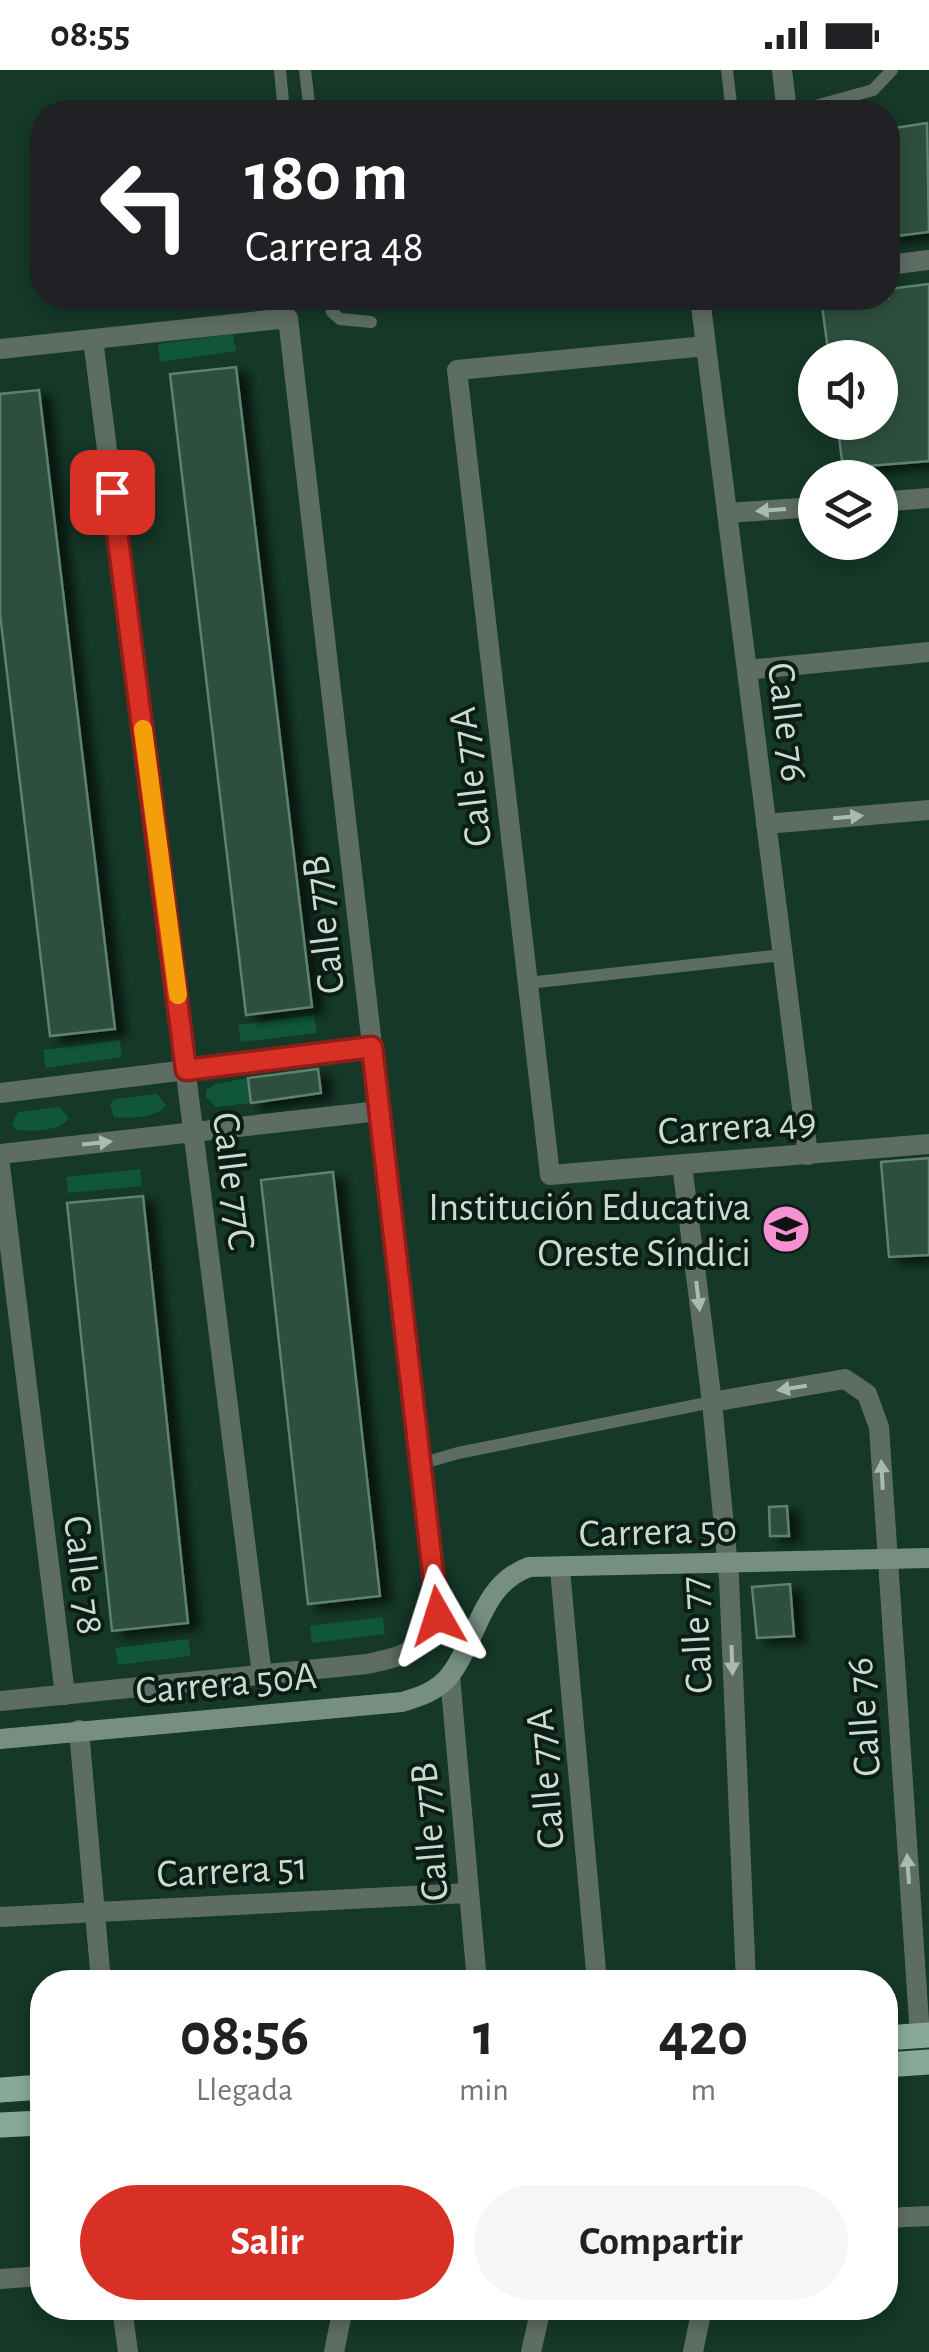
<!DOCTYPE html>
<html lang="es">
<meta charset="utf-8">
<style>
:root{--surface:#fff;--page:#f6f6f6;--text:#202124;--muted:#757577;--accent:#d93025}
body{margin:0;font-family:"Alegreya Sans",sans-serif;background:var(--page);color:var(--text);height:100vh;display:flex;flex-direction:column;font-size:38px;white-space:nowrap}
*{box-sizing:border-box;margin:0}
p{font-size:32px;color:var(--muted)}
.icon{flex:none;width:55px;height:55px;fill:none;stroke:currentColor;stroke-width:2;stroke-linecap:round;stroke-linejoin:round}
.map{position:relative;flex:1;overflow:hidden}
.sheet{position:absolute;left:30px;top:1900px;width:868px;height:350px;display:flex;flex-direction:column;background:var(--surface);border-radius:40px;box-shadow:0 5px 15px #0003}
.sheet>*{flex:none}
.guide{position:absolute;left:30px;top:30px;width:870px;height:210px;border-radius:40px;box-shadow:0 5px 15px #0003;background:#202124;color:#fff;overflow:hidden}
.fabs{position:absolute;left:798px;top:270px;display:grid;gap:20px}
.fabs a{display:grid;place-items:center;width:100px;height:100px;border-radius:50%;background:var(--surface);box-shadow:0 5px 15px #0003;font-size:50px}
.pin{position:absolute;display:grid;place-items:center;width:85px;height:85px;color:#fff;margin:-42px;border-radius:20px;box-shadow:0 5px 15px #0006}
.me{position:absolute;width:110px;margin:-55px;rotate:354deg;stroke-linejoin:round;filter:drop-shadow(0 0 8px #0008)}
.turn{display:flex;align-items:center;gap:35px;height:210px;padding:0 50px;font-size:45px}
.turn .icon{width:130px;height:130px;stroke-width:2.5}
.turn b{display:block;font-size:70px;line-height:85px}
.eta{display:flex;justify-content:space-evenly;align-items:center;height:170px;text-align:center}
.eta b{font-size:60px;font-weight:700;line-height:70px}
.cta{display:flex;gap:20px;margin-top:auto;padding:20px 50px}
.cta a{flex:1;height:115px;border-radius:60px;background:var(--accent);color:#fff;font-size:40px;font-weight:700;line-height:115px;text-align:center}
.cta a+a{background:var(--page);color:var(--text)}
.status{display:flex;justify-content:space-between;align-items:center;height:70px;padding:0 50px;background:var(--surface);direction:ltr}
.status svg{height:28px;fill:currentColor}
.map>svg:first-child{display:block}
.green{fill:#0f563a}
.building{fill:#2d4f3e;stroke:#5e826f;stroke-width:2.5;filter:url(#shadow)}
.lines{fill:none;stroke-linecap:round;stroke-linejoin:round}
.lane{stroke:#5e6d64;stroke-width:12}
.street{stroke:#5e6d64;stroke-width:20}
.secondary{stroke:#768f82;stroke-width:20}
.primary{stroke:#89a998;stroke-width:25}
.oneway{fill:#a9bbb0}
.route-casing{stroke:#8d1f18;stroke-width:25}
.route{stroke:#d93025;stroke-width:18}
.slow{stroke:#f59e0b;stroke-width:18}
.labels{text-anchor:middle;stroke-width:8;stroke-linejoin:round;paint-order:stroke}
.street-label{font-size:40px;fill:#c9dcd1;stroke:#0d1c14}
.poi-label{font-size:40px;fill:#c9dcd1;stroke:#0d1c14;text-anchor:end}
</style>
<div class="status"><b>08:55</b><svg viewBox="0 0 49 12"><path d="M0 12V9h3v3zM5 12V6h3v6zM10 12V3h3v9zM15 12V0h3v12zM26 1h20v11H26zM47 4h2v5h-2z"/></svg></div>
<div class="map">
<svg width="929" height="2282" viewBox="0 0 929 2282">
<defs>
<filter id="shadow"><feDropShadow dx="11" dy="6" stdDeviation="5" flood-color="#0009"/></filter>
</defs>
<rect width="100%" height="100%" fill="#153828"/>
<g class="green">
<polygon points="233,264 236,281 160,292 158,274"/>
<polygon points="314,945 317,963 241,972 238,955"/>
<polygon points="120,970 122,987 46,998 43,980"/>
<polygon points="248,1008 251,1033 216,1037 206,1027 206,1020 215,1014"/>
<path d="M157 1024 166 1035C157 1048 130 1049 114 1047L110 1034 115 1029Z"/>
<path d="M59 1037 69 1048C60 1062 32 1061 16 1060L12 1054 18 1042Z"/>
<polygon points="140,1099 142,1116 68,1123 66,1107"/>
<polygon points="383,1547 385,1564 312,1573 310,1556"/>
<polygon points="188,1569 191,1586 118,1595 115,1578"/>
</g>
<g class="building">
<polygon points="927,53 929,162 888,167 888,59"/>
<polygon points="929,214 929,391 843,398 837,352 880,352 880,288 829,288 821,228 888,228 888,219"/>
<polygon points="236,297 312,937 246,945 170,304"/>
<polygon points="39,320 115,959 50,966 0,544 0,324"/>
<polygon points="318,999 321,1023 251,1033 248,1008"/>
<polygon points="929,1088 929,1185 889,1187 881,1092"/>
<polygon points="333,1102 380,1526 308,1534 261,1110"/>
<polygon points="143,1126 188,1553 112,1561 67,1133"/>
<polygon points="787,1436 789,1466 770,1466 769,1437"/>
<polygon points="790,1514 794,1566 757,1568 752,1517"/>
</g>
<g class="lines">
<g class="lane">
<polyline points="280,0 284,42"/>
<polyline points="305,0 310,42"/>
<polyline points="727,0 732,42"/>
<polyline points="794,42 873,20 892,0"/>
<polyline points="331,228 332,242 340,249 371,252"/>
<polyline points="528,913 783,885"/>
<polyline points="420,1394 458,1383 712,1332"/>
</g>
<g class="street">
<polyline points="782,0 787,42"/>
<polyline points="888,195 929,190"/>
<polyline points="700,228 808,1085"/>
<polyline points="93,269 262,1605"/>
<polyline points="706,276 457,300 550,1105 929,1074"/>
<path d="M0 279 288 248 438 1546C420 1582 405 1586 367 1594L0 1631"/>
<polyline points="880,432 929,428"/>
<polyline points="727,443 815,437"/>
<polyline points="747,600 929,582"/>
<polyline points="766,754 929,740"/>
<polyline points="0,1023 372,977"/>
<polyline points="0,1084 379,1041"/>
<polyline points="682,1095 712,1332 729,1508 746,1912"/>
<polyline points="0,1096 65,1625"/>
<polyline points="712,1332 845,1309 867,1324 879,1357 920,1966"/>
<polyline points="560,1499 597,1912"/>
<polyline points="450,1606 477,1912"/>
<polyline points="79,1660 101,1912"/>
<polyline points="0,1847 468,1823"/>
<polyline points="885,2148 929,2146"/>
<polyline points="0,2209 42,2206"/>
<polyline points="122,2238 128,2282"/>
<polyline points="334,2282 343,2238"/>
<polyline points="531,2282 541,2238"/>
<polyline points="693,2282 702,2238"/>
</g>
<path class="secondary" d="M0 1669 402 1632C419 1627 438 1621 450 1605 478 1569 481 1514 529 1497L929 1488"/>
<g class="primary">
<polyline points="885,1968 929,1965"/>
<polyline points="885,1995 929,1992"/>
<polyline points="0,2020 42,2017"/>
<polyline points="0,2055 42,2053"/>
</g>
</g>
<defs><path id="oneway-solid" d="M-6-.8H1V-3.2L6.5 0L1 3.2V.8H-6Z" transform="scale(2.5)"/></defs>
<g class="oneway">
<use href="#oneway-solid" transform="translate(771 440) rotate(176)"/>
<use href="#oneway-solid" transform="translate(848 747) rotate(-5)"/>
<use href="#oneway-solid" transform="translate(97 1073) rotate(-6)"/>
<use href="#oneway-solid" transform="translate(698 1226) rotate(83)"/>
<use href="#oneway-solid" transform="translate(792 1318) rotate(171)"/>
<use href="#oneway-solid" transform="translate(882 1405) rotate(-93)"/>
<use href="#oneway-solid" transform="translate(732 1590) rotate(88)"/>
<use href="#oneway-solid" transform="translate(908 1799) rotate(-94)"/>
</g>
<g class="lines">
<g class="route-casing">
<polyline id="route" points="112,422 186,1000 372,977 438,1546"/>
</g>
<use href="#route" class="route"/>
<polyline class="slow" points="143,659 178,925"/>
</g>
<defs>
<g id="school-disc" transform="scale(2.5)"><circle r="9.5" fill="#f591d2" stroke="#0d1c14"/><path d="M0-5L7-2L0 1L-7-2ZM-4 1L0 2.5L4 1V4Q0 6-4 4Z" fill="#111"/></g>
</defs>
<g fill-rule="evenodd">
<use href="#school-disc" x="786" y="1159"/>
</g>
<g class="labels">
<g class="street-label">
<text transform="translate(789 652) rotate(83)" y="14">Calle 76</text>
<text transform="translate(469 707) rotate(-97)" y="14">Calle 77A</text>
<text transform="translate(322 855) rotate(-97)" y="14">Calle 77B</text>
<text transform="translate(737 1055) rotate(-4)" y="14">Carrera 49</text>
<text transform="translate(235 1111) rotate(83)" y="14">Calle 77C</text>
<text transform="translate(658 1460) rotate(-2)" y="14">Carrera 50</text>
<text transform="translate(85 1505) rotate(83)" y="14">Calle 78</text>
<text transform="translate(695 1565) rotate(-93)" y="14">Calle 77</text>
<text transform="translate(226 1612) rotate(-5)" y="14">Carrera 50A</text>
<text transform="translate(862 1647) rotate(-94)" y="14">Calle 76</text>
<text transform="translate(544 1709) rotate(-95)" y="14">Calle 77A</text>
<text transform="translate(428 1762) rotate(-95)" y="14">Calle 77B</text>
<text transform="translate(232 1799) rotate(-3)" y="14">Carrera 51</text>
</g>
<g class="poi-label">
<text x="751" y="1150">Institución Educativa<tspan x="751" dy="46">Oreste Síndici</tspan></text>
</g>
</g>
</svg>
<div class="fabs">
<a><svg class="icon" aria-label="sound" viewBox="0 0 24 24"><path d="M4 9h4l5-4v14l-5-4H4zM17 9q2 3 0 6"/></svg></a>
<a><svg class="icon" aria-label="layers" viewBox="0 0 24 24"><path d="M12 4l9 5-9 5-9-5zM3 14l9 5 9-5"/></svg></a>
</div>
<div class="pin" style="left:112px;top:422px;background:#d93025"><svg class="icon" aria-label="arrive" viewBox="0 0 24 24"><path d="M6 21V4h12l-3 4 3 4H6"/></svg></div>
<svg class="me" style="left:438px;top:1546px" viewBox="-20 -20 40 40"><path d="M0-17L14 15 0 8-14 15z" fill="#d93025" stroke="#fff" stroke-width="4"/></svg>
<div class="guide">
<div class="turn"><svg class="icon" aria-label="left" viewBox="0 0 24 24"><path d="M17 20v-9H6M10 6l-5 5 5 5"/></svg><div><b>180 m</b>Carrera 48</div></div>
</div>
<section class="sheet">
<div class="eta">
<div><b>08:56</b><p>Llegada</p></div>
<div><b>1</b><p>min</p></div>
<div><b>420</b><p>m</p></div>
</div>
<div class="cta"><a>Salir</a><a>Compartir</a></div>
</section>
</div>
